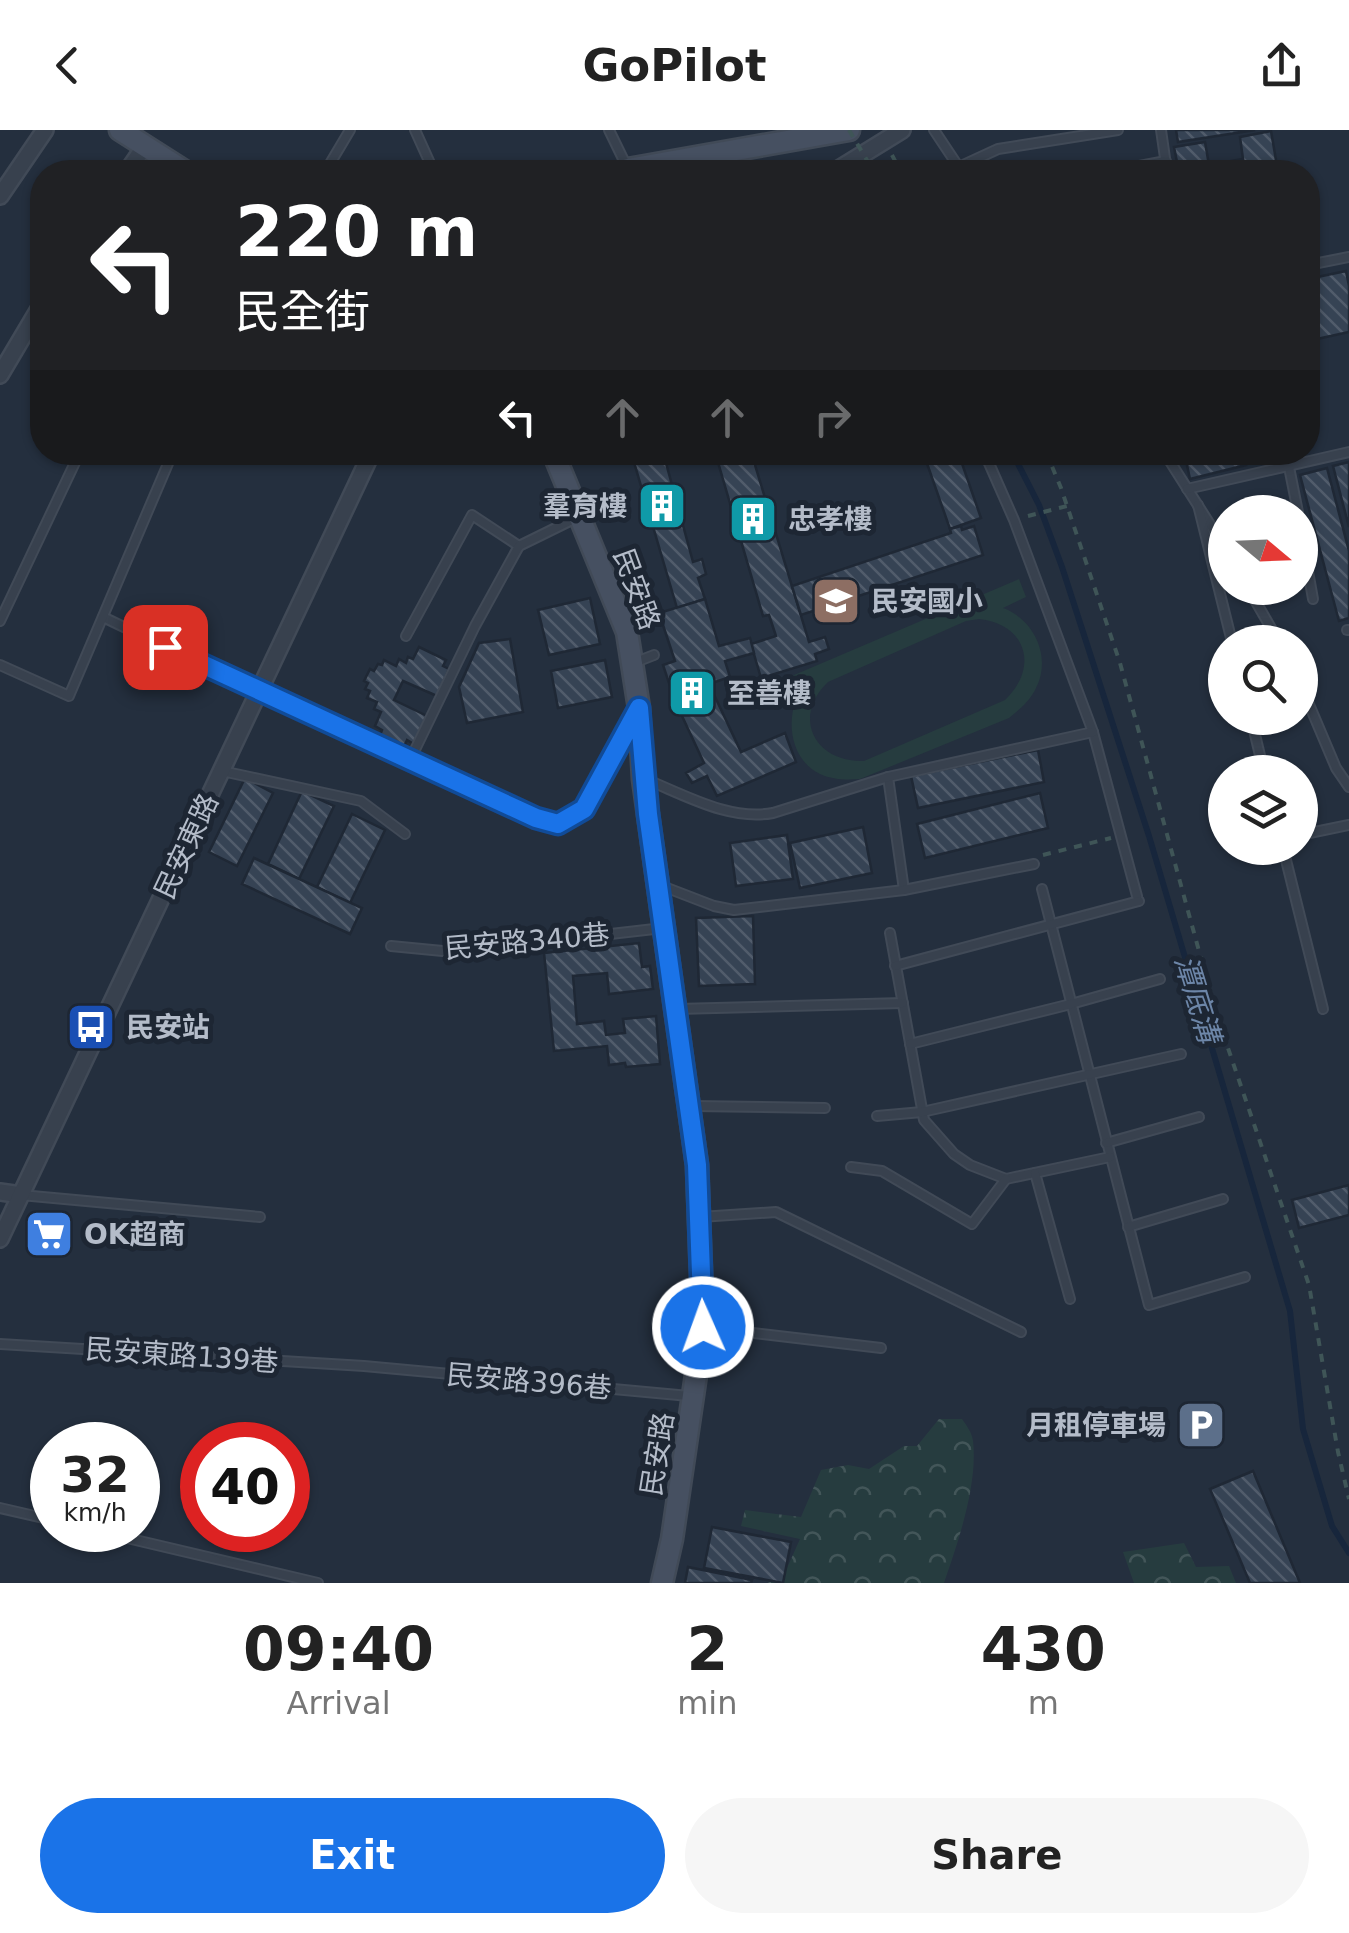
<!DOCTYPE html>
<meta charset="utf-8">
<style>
:root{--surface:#fff;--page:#f6f6f6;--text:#222;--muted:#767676;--accent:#1a73e8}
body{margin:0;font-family:"DejaVu Sans","Noto Sans TC",sans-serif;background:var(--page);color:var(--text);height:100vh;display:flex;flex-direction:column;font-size:38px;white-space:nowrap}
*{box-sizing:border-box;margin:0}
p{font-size:32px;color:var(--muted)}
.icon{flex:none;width:55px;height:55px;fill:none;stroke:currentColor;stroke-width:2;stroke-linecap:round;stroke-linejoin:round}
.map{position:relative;height:1453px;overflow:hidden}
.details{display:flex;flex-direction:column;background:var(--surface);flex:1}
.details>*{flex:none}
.hud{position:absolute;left:30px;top:30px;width:1290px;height:305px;border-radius:40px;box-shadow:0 2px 8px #0004;background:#202124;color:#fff;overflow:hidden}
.needle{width:65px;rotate:109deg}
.controls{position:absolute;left:1208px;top:365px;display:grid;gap:20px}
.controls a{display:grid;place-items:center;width:110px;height:110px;border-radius:50%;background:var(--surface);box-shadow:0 2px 8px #0004;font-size:50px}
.speed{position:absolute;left:30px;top:1292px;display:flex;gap:20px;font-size:50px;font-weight:700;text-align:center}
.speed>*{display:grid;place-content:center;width:130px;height:130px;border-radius:50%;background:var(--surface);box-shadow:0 2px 8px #0004;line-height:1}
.speed small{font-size:25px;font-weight:400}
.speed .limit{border:15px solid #d22;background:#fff;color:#111}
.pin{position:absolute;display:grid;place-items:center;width:85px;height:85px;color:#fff;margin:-42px;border-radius:20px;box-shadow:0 5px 15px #0006}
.me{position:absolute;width:110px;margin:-55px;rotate:358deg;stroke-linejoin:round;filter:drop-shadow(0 0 8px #0008)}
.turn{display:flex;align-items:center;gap:35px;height:210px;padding:0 40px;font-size:45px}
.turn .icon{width:130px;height:130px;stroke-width:2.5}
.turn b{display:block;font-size:70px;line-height:85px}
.lanes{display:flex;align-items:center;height:95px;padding:0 40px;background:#0003;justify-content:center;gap:50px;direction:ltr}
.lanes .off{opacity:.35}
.eta{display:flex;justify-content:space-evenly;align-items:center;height:170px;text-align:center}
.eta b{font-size:60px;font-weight:700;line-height:70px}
.cta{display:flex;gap:20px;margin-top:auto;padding:20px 40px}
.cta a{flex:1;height:115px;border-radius:60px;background:var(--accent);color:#fff;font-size:40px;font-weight:700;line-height:115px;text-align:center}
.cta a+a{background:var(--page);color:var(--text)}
header{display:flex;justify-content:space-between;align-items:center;height:130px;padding:0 40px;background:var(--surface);font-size:45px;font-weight:700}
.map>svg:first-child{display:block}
.forest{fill:url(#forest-crowns)}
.green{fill:#263c3f;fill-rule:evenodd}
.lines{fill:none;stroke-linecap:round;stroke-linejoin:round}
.stream{stroke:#17263c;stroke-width:6}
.building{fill:url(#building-back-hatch);stroke:#1f2835;stroke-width:2.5}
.lane-casing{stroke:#414a57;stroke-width:12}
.street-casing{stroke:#414a57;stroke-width:20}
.secondary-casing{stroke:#414a57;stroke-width:25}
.path{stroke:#3f5557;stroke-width:4;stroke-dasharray:8 8;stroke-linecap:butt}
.lane{stroke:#38414e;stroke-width:8}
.street{stroke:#38414e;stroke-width:15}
.secondary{stroke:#465061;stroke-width:20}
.path-bridge{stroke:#3f5557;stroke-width:4;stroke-dasharray:8 8;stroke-linecap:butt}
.route-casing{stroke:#114b97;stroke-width:25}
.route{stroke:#1a73e8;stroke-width:18}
.labels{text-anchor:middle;stroke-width:10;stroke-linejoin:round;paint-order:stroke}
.poi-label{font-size:28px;font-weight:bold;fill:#b4bcc9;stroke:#1d2633;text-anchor:start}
.street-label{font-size:28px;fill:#b4bcc9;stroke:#1d2633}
.water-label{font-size:30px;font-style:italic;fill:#6d86a8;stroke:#1d2633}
</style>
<header><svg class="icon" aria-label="back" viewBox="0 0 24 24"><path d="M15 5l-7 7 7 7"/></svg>GoPilot<svg class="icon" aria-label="share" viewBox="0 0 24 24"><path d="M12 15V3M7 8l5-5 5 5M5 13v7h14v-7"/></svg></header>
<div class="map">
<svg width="1349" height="1453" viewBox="0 0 1349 1453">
<defs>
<pattern id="forest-crowns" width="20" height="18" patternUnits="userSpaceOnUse" patternTransform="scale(2.5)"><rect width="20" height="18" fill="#263c3f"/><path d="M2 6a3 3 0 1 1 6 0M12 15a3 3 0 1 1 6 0" fill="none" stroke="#435659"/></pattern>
<pattern id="building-back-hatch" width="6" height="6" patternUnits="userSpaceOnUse" patternTransform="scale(2.5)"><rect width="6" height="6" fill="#364354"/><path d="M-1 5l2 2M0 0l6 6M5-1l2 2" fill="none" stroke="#515c6b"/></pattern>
</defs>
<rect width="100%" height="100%" fill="#242f3e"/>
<g class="forest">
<path d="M939 1289H962C967 1296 972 1303 973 1311 978 1355 958 1412 944 1453H767L783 1447 800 1409 741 1396 745 1380 801 1387 821 1340 848 1335 869 1339 904 1316H917Z"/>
<polygon points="1184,1413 1196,1437 1229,1436 1236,1453 1134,1453 1123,1422"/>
</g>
<path class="green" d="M1019 449 1026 467 1003 478C1034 489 1052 527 1036 558 1030 571 1020 579 1009 588L860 649C847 650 833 650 820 644 791 630 786 593 797 567L774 575 766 557ZM979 489C1027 494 1039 538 1005 570L864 631C815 633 791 587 828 552L966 491Z"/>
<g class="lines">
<polyline class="stream" points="1012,322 1039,375 1062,437 1149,706 1290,1181 1303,1299 1332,1396 1349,1423"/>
</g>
<g class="building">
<polygon points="1176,0 1255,0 1178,12"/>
<polygon points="1271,1 1277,36 1262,39 1263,42 1179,42 1174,17 1205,12 1209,35 1243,29 1240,7"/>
<polygon points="1346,141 1349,156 1349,202 1317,209 1308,162 1308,149"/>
<polygon points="631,322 663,322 693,432 702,429 706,444 698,448 705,469 677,478"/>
<polygon points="715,322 751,322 809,512 825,507 829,519 815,524 817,531 761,548 751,514 776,506 769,485 763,486"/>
<polygon points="923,322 958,322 981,388 950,399"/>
<polygon points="1197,322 1243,322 1246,335 1190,349 1185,326"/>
<polygon points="1349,332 1349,397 1333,336"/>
<polygon points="1327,338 1349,421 1349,488 1339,491 1300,345"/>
<polygon points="961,396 962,400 974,396 983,425 801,485 792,456 951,403 950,399"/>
<polygon points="590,468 600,514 549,525 538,480"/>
<polygon points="705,469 719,516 750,508 754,523 725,531 730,547 709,554 741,622 785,603 796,632 717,666 707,646 692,653 686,643 704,633 675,571 663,535 675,531 659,483"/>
<polygon points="510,509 523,582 467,593 459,557 479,513"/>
<polygon points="419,517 446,530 443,536 449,539 437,566 403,551 394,570 427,586 414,614 407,610 403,619 379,608 382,600 375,596 381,582 374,579 377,572 367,568 370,561 365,559 368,553 364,551 370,539 374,541 378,534 382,535 384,530 396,536 399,529 406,533 408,527 413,529"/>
<polygon points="605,530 612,567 558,578 551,541"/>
<polygon points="1038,620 1044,652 918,678 911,646"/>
<polygon points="245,648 273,663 237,736 209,722"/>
<polygon points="302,661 334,676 299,749 268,734"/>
<polygon points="1040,663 1048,698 925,728 917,694"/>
<polygon points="352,684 385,700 350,773 317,757"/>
<polygon points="863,697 872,743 800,758 790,713"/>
<polygon points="787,705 793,749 736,756 730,713"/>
<polygon points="254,728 362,778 350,804 242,754"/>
<polygon points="753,786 755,854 699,856 696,788"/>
<polygon points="639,813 642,837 650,836 653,859 609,864 607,843 573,846 577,894 604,891 606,905 625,903 623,889 656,886 660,934 626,937 625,933 609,935 607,916 554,921 544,823"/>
<polygon points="1349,1055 1349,1085 1299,1098 1292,1070"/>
<polygon points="1253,1341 1300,1453 1250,1453 1210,1359"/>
<polygon points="712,1397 791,1412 783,1453 704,1438"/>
<polygon points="688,1437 752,1450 751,1453 685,1453"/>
</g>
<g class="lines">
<g class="lane-casing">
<g id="lane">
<polyline points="415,0 434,42"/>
<polyline points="609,0 628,39"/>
<polyline points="934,0 962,42"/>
<polyline points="1161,0 1167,42"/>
<polyline points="959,37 998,19 1118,0"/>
<polyline points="325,42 350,0"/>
<polyline points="1107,42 1166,31"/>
<polyline points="1308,135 1349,127"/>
<polyline points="984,322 1014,390 1093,602 1137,766"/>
<polyline points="1164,322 1225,418"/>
<polyline points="1286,322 1298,382"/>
<polyline points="1187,359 1349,322"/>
<polyline points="1198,375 1232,512"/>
<polyline points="1300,396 1313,469"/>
<polyline points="1248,458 1279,512"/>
<polyline points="103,487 259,562"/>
<polyline points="0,491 80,322"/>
<polyline points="1347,500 1349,500"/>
<polyline points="406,506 472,385 519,416"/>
<polyline points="636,532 654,525"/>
<polyline points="0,535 69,566 173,322"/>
<polyline points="1300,553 1336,638 1349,657"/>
<polyline points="1251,588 1264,642"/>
<polyline points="410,630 475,496 519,416 576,388"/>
<polyline points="222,641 361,671 405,704"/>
<polyline points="888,647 904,760"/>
<path d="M645 649C685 665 729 691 773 683L888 647 1093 602"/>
<polyline points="1300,705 1349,695"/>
<polyline points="1283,718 1323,879"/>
<polyline points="662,756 714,776 734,780 904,760 1034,734"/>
<polyline points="1042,759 1149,1175 1245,1147"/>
<polyline points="890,803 924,990 954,1024 970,1035 1006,1049 1110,1027"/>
<polyline points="391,816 453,822 663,798"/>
<polyline points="895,836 1139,771"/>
<polyline points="677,879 903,873"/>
<polyline points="910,914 1071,874 1160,849"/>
<polyline points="693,976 825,978"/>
<polyline points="877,986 922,982 1181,924"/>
<polyline points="1106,1013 1199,987"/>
<polyline points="851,1037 882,1041 972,1094 1006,1049"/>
<polyline points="1035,1043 1070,1169"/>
<polyline points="21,1065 260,1087"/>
<polyline points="700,1087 776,1082 1021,1202"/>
<polyline points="1128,1097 1223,1069"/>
<polyline points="703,1197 881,1218"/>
<polyline points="0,1214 364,1236 689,1266"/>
<polyline points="0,1378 52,1390"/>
<polyline points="93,1400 318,1453"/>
</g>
</g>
<g class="street-casing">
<g id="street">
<polyline points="127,42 145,16"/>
<polyline points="834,42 902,0"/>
<polyline points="0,66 45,0"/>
<polyline points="0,245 42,174"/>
<polyline points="259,562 537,689 558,694 584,679 639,578"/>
<polyline points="0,1062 21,1065"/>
<polyline points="0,1109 372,322"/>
</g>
</g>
<g class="secondary-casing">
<g id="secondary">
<polyline points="120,0 186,42"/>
<polyline points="620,42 628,39 849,0"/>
<polyline points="553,322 627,502 639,578 643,649 697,1035 703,1197 672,1409 662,1453"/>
</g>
</g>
<g class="path">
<polyline points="892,25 901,42"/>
<polyline points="886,34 891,42"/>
<polyline points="1046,322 1061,358 1120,533 1216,883 1309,1155 1338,1322 1349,1369"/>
<polyline points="1028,386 1067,376"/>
<polyline points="1043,725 1111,708"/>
</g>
<use href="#lane" class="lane"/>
<use href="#street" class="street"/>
<use href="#secondary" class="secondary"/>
<polyline class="path-bridge" points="849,0 874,42"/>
</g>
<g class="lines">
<g class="route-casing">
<polyline id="route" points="165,517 536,688 558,694 584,679 639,578 648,684 697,1035 703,1197"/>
</g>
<use href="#route" class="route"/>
</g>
<defs>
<g id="building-square" transform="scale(2.5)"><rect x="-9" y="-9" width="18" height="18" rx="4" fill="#0f9aa8" stroke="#1d2633"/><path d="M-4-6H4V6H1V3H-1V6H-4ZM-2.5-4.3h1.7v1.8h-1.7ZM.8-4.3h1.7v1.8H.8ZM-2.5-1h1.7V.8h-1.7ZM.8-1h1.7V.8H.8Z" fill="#fff"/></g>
<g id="school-square" transform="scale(2.5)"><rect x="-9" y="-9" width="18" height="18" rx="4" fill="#8d6e63" stroke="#1d2633"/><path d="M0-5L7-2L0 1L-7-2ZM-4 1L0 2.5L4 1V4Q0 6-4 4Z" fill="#fff"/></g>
<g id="bus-square" transform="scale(2.5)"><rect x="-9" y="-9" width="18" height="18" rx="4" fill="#1a4fb4" stroke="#1d2633"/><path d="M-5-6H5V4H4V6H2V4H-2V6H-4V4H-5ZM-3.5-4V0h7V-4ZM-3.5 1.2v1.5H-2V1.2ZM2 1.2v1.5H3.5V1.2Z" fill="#fff"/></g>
<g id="supermarket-square" transform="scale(2.5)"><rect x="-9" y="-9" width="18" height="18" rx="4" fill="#3f7fe0" stroke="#1d2633"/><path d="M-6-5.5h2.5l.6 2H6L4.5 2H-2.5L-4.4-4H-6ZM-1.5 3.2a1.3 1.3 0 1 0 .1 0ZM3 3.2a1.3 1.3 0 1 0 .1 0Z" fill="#fff"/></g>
<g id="parking-square" transform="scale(2.5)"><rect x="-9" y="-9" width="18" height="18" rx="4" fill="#5c6f8a" stroke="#1d2633"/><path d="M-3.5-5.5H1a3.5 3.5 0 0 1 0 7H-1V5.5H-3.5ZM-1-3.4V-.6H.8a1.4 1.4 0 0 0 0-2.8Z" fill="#fff"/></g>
</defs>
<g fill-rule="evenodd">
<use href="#building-square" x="662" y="376"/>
<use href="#building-square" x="753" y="389"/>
<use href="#school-square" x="836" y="471"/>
<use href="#building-square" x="692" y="563"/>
<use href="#bus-square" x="91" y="897"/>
<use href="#supermarket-square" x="49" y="1104"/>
<use href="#parking-square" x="1201" y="1295"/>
</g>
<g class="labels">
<g class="poi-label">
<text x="627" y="386" text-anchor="end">羣育樓</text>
<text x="788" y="399">忠孝樓</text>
<text x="871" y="481">民安國小</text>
<text x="727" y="573">至善樓</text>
<text x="126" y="907">民安站</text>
<text x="84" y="1114">OK超商</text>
<text x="1166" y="1305" text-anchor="end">月租停車場</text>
</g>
<g class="street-label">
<text transform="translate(637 459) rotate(70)" y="10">民安路</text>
<text transform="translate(186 716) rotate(-65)" y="10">民安東路</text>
<text transform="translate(527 811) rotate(-5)" y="10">民安路340巷</text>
<text transform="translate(182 1225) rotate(4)" y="10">民安東路139巷</text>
<text transform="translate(529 1251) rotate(5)" y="10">民安路396巷</text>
<text transform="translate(657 1324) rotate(-81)" y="10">民安路</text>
</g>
<g class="water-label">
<text transform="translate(1197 869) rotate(73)" y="10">潭底溝</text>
</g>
</g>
</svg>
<div class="controls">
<a><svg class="needle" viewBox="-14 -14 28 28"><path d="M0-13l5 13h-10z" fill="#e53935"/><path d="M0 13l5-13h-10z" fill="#767676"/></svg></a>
<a><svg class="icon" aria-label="search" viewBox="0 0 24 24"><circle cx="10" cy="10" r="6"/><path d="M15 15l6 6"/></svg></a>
<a><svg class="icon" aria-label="layers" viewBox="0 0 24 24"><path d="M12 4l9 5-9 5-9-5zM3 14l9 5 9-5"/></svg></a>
</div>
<div class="speed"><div>32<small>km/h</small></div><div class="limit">40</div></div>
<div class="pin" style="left:165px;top:517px;background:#d93025"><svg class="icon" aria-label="arrive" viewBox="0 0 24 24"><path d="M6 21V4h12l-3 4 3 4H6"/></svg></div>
<svg class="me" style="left:703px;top:1197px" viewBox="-20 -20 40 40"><circle r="17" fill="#1a73e8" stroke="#fff" stroke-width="3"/><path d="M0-11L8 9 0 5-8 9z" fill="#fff"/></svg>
<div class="hud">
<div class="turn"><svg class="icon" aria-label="left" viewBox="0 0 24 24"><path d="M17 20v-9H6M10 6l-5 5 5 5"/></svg><div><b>220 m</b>民全街</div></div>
<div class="lanes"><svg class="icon" aria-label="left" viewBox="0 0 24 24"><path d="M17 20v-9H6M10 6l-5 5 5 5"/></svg><svg class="icon off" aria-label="ahead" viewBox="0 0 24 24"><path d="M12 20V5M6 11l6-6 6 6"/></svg><svg class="icon off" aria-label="ahead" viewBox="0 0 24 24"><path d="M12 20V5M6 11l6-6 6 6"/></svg><svg class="icon off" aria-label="right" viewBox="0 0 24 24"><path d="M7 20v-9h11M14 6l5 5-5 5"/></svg></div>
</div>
</div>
<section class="details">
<div class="eta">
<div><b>09:40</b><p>Arrival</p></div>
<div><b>2</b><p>min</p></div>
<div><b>430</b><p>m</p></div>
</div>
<div class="cta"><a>Exit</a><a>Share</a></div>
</section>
